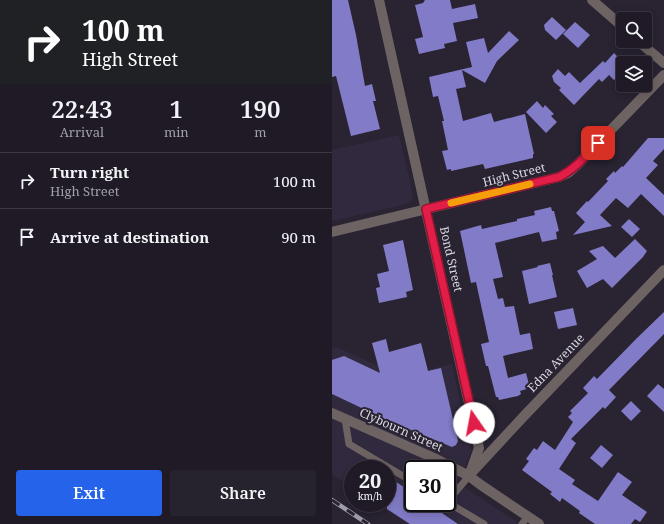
<!DOCTYPE html>
<style>
:root{--surface:#1f1a26;--page:#27232e;--text:#f1f3f6;--muted:#a1a1a7;--line:#3c3843;--accent:#2563eb}
body{margin:0;font-family:"Noto Serif",serif;background:var(--page);color:var(--text);height:100vh;display:flex;flex-direction:column;font-size:15px;white-space:nowrap}
*{box-sizing:border-box;margin:0}
p{font-size:13px;color:var(--muted)}
.icon{flex:none;width:22px;height:22px;fill:none;stroke:currentColor;stroke-width:2;stroke-linecap:round;stroke-linejoin:round}
.map{position:relative;flex:1;overflow:hidden}
.panel{display:flex;flex-direction:column;background:var(--surface);width:332px}
.panel>*{flex:none}
.top-card{background:#202124;color:#fff;overflow:hidden}
.buttons{position:absolute;left:284px;top:12px;display:grid;gap:8px}
.buttons a{display:grid;place-items:center;width:36px;height:36px;border-radius:4px;background:var(--surface);box-shadow:0 2px 10px #0003,0 0 0 1px var(--line);font-size:20px}
.speed{position:absolute;left:12px;top:460px;display:flex;gap:8px;font-size:20px;font-weight:700;text-align:center}
.speed>*{display:grid;place-content:center;width:52px;height:52px;border-radius:50%;background:var(--surface);box-shadow:0 2px 10px #0003,0 0 0 1px var(--line);line-height:1}
.speed small{font-size:10px;font-weight:400}
.speed .limit{border:2px solid #111;border-radius:6px;background:#fff;color:#111}
.pin{position:absolute;display:grid;place-items:center;width:34px;height:34px;color:#fff;margin:-17px;border-radius:8px;box-shadow:0 2px 6px #0006}
.me{position:absolute;width:44px;margin:-22px;rotate:348deg;stroke-linejoin:round;filter:drop-shadow(0 0 3px #0008)}
.turn{display:flex;align-items:center;gap:14px;height:84px;padding:0 16px;font-size:18px}
.turn .icon{width:52px;height:52px;stroke-width:2.5}
.turn b{display:block;font-size:28px;line-height:34px}
.eta{display:flex;justify-content:space-evenly;align-items:center;height:68px;text-align:center}
.eta b{font-size:24px;font-weight:600;line-height:28px}
.action{display:flex;gap:8px;margin-top:auto;padding:8px 16px}
.action a{flex:1;height:46px;border-radius:4px;background:var(--accent);color:#fff;font-size:16px;font-weight:600;line-height:46px;text-align:center}
.action a+a{background:var(--page);color:var(--text)}
ul{padding:0;list-style:none}
li{display:flex;align-items:center;gap:12px;height:56px;padding:0 16px;border-top:1px solid var(--line)}
li div{flex:1}
li b{display:block;font-size:15px}
li em{font-style:normal}
main{display:flex;flex:1;min-height:0}
.map>svg:first-child{display:block}
.built{fill:#31293e;fill-rule:evenodd}
.building{fill:#827cc8}
.lines{fill:none;stroke-linecap:round;stroke-linejoin:round}
.service{stroke:#6d6362;stroke-width:7}
.minor{stroke:#6d6362;stroke-width:10}
.rail-casing{stroke:#a19da9;stroke-width:4.5}
.rail{stroke:#292332;stroke-width:3;stroke-dasharray:9;stroke-linecap:butt}
.route-casing{stroke:#92132f;stroke-width:10}
.route{stroke:#e11d48;stroke-width:7}
.slow{stroke:#f59e0b;stroke-width:7}
.labels{text-anchor:middle;stroke-width:4;stroke-linejoin:round;paint-order:stroke}
.street-label{font-size:12px;fill:#dbd8e2;stroke:#292332}
</style>
<main>
<section class="panel">
<div class="top-card">
<div class="turn"><svg class="icon" aria-label="right" viewBox="0 0 24 24"><path d="M7 20v-9h11M14 6l5 5-5 5"/></svg><div><b>100 m</b>High Street</div></div>
</div>
<div class="eta">
<div><b>22:43</b><p>Arrival</p></div>
<div><b>1</b><p>min</p></div>
<div><b>190</b><p>m</p></div>
</div>
<ul>
<li><svg class="icon" aria-label="right" viewBox="0 0 24 24"><path d="M7 20v-9h11M14 6l5 5-5 5"/></svg><div><b>Turn right</b><p>High Street</p></div><em>100 m</em></li>
<li><svg class="icon" aria-label="arrive" viewBox="0 0 24 24"><path d="M6 21V4h12l-3 4 3 4H6"/></svg><div><b>Arrive at destination</b></div><em>90 m</em></li>
</ul>
<div class="action"><a>Exit</a><a>Share</a></div>
</section>
<div class="map">
<svg width="332" height="524" viewBox="0 0 332 524">
<rect width="100%" height="100%" fill="#292332"/>
<g class="built">
<polygon points="67,135 81,194 80,200 77,203 71,205 0,221 0,150"/>
<path d="M5 347 68 376 120 364 139 451 126 483 188 524H75L44 503H55V469H21V488L0 474V349ZM81 469H115V503H81Z"/>
</g>
<g class="building">
<polygon points="0,0 16,0 24,35 33,86 40,84 44,101 41,101 48,129 19,136 4,76 0,77"/>
<polygon points="93,0 118,0 120,9 143,4 146,18 121,23 125,41 112,44 113,48 87,54 83,39 91,37 83,5 91,3"/>
<polygon points="220,17 234,30 224,40 213,30 212,25"/>
<polygon points="243,22 258,35 246,48 231,34"/>
<polygon points="177,31 187,40 165,61 153,83 130,70 134,87 124,89 131,121 159,113 162,122 193,114 202,154 201,154 201,158 153,169 151,164 119,171 119,169 115,170 110,151 116,150 110,121 112,121 106,96 101,97 97,77 140,67 134,42 152,38 156,53"/>
<polygon points="282,53 291,62 291,71 282,80 277,75 270,82 267,79 242,105 227,90 229,88 222,82 220,76 226,69 233,76 237,72 248,83 271,61 273,63"/>
<polygon points="205,101 211,108 213,105 222,114 219,116 225,122 214,133 194,112"/>
<polygon points="316,138 332,138 332,149 321,161 326,165 314,178 332,195 332,216 309,194 296,208 284,198 268,215 280,226 241,235 253,222 244,213 255,201 256,202 276,181 274,179 282,171 283,173 290,166 291,167"/>
<polygon points="219,207 220,211 222,211 227,231 224,232 225,239 210,242 207,232 163,243 171,277 161,279 166,299 171,298 173,307 182,306 188,335 198,333 201,349 171,356 176,378 194,373 198,388 188,391 189,394 186,396 167,400 166,397 164,397 156,366 154,366 149,344 157,342 144,282 139,283 128,231 149,225 150,229 185,221 185,219 203,215 202,211"/>
<polygon points="297,219 308,229 300,237 289,227"/>
<polygon points="303,239 315,251 311,257 280,288 271,279 255,288 245,271 265,259 257,251 271,246 283,258"/>
<polygon points="71,240 81,290 74,292 75,297 47,303 44,288 48,287 45,274 57,271 51,245"/>
<polygon points="218,263 221,275 220,275 225,297 197,304 190,271 206,267 205,266"/>
<polygon points="241,308 245,325 226,329 222,312"/>
<polygon points="332,312 332,334 277,390 284,397 273,409 271,407 239,439 244,443 227,469 243,480 240,484 266,501 286,472 300,482 290,495 315,512 308,522 303,519 299,524 263,524 247,513 248,511 230,498 228,502 218,494 220,492 190,470 197,461 194,459 202,448 205,450 211,441 223,450 241,422 236,417 240,413 238,411 256,393 251,388 262,376 265,379 305,338"/>
<polygon points="54,339 57,352 89,343 96,371 109,368 126,441 124,445 120,447 55,420 0,394 0,360 12,356 48,373 40,343"/>
<polygon points="326,384 332,389 332,412 315,396"/>
<polygon points="299,401 309,411 299,421 289,411"/>
<polygon points="269,445 281,455 270,468 258,458"/>
<polygon points="55,476 81,493 81,503 95,503 126,524 78,524 55,509"/>
</g>
<g class="lines">
<g class="service">
<polyline points="13,419 17,444 81,482"/>
<polyline points="115,502 152,524"/>
<polyline points="115,502 137,476"/>
<polyline points="190,524 196,516"/>
</g>
<g class="minor">
<polyline points="47,0 147,448 137,476"/>
<polyline points="260,0 291,27"/>
<polyline points="306,41 332,63"/>
<polyline points="0,232 227,177 236,173 244,166 332,75"/>
<polyline points="0,413 102,458 137,476 149,485 207,524"/>
<polyline points="141,471 192,416 332,270"/>
</g>
<g class="rail-casing">
<polyline id="rail" points="0,500 36,524"/>
</g>
<use href="#rail" class="rail"/>
</g>
<g class="lines">
<g class="route-casing">
<path id="route" d="M142 423 94 209 227 177C243 169 254 156 266 143"/>
</g>
<use href="#route" class="route"/>
<polyline class="slow" points="119,203 198,184"/>
</g>
<g class="labels">
<g class="street-label">
<text transform="translate(182 175) rotate(-14)" y="4">High Street</text>
<text transform="translate(119 259) rotate(77)" y="4">Bond Street</text>
<text transform="translate(224 363) rotate(-46)" y="4">Edna Avenue</text>
<text transform="translate(69 430) rotate(24)" y="4">Clybourn Street</text>
</g>
</g>
</svg>
<div class="buttons">
<a><svg class="icon" aria-label="search" viewBox="0 0 24 24"><circle cx="10" cy="10" r="6"/><path d="M15 15l6 6"/></svg></a>
<a><svg class="icon" aria-label="layers" viewBox="0 0 24 24"><path d="M12 4l9 5-9 5-9-5zM3 14l9 5 9-5"/></svg></a>
</div>
<div class="speed"><div>20<small>km/h</small></div><div class="limit">30</div></div>
<div class="pin" style="left:266px;top:143px;background:#d93025"><svg class="icon" aria-label="arrive" viewBox="0 0 24 24"><path d="M6 21V4h12l-3 4 3 4H6"/></svg></div>
<svg class="me" style="left:142px;top:423px" viewBox="-20 -20 40 40"><circle r="19" fill="#fff"/><path d="M0-13L10 11 0 6-10 11z" fill="#e11d48"/></svg>
</div>
</main>
